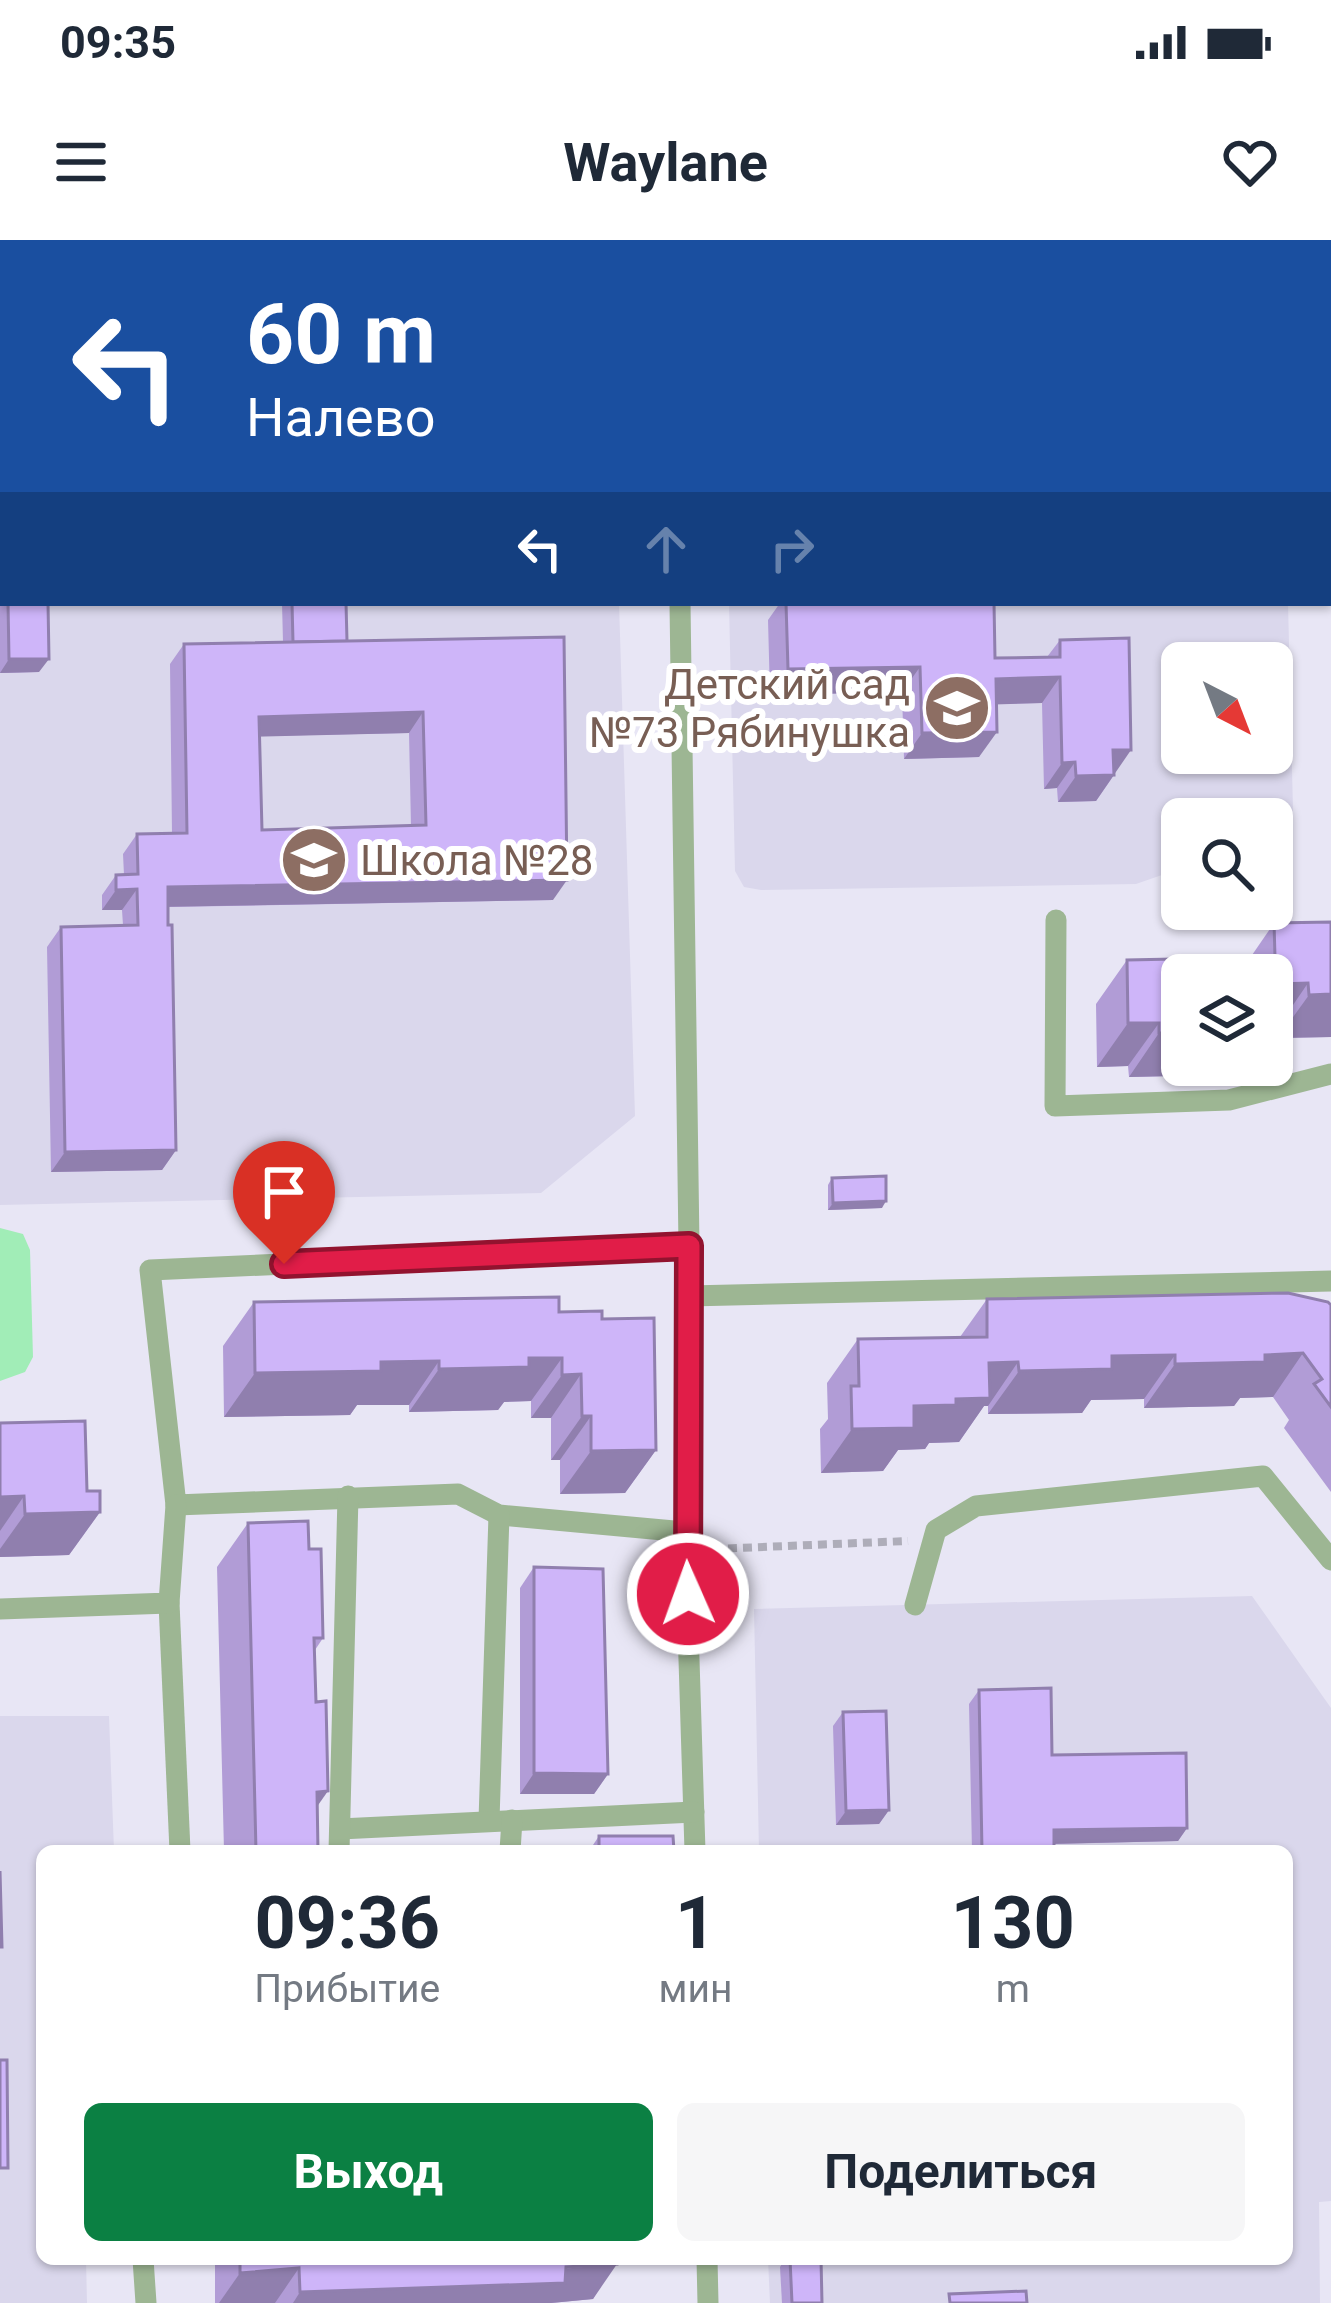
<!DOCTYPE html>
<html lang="ru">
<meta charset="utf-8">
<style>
:root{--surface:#fff;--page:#f6f6f7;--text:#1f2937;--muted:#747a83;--accent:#0b8043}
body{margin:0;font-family:Roboto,sans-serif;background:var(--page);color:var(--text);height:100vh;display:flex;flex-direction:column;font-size:45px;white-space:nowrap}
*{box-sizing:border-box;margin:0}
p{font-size:39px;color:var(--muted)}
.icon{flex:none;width:66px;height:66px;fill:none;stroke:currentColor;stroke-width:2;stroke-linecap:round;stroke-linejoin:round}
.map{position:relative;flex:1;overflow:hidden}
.panel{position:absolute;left:36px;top:1605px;width:1257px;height:420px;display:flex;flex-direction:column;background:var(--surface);border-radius:18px;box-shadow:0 3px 9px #0004}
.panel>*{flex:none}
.banner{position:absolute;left:0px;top:0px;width:1332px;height:366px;box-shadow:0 3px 9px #0004;background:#1a4fa0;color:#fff;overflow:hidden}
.needle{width:78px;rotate:138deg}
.fabs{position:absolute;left:1161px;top:402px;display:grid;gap:24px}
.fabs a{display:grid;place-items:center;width:132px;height:132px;border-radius:18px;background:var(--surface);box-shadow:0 3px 9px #0004;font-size:60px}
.pin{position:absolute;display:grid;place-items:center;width:102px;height:102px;color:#fff;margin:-123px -51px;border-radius:50% 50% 50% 0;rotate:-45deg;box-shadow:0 0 12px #0007}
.pin .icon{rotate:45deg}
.me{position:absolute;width:132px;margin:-66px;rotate:358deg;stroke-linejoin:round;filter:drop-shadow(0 0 9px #0008)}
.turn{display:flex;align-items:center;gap:42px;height:252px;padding:0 48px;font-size:54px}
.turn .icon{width:156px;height:156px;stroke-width:2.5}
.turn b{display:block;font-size:84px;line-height:102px}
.lanes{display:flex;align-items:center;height:114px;padding:0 48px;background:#0003;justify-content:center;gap:60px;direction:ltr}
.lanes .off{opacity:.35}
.eta{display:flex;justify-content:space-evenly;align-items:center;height:204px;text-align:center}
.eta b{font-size:72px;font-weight:700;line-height:84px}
.cta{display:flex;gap:24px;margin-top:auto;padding:24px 48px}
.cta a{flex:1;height:138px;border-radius:18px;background:var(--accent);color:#fff;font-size:48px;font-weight:700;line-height:138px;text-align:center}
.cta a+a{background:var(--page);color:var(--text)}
.status{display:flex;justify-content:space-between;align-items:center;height:84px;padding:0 60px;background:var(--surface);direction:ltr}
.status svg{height:33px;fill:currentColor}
header{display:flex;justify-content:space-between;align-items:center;height:156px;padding:0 48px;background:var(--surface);font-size:54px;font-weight:700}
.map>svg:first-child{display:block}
.built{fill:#dad7ec;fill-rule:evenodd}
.green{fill:#a1edb7}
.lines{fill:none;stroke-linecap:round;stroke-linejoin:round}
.path{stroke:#aeadb9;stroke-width:8;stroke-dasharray:9 6;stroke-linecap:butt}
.lane{stroke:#9db693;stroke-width:21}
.wall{fill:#b19cd6;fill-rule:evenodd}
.shaded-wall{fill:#907fae}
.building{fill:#ceb5f9;stroke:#907fae;stroke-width:3;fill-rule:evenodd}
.route-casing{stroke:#92132f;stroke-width:30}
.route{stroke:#e11d48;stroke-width:21}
.labels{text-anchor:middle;stroke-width:12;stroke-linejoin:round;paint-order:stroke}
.education-label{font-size:42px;fill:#785e54;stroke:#fff;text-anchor:end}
</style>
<div class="status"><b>09:35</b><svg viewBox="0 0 49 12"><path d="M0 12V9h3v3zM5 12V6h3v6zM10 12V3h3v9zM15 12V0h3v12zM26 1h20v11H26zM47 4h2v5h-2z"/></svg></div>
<header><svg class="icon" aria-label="menu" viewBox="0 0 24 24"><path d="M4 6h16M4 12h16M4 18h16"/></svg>Waylane<svg class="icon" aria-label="heart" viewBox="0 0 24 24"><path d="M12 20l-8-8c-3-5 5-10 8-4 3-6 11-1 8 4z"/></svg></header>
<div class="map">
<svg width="1331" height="2063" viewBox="0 0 1331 2063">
<rect width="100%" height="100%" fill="#e8e6f5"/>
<g class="built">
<rect x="721" y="0" width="578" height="3"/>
<polygon points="0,343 3,363 619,363 635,876 541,953 0,965"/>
<path d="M729 363H1288L1293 570 1282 595 1272 598V579H1182V628L1136 644 761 650 744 647 735 631ZM1182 423H1272V513H1182Z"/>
<polygon points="1252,1356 1331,1468 1331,1961 1319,1962 1320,2063 770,2063 768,2019 1287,2019 1287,1611 759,1611 754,1369"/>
<polygon points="0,1476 109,1476 114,1611 42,1611 42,2019 86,2019 87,2063 0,2063"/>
</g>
<polygon class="green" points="0,988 23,994 30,1010 33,1117 25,1132 0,1141"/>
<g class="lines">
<polyline class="path" points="713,1309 908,1301"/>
<g class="lane">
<polyline points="99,0 99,3"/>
<polyline points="344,0 345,3"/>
<polyline points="675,0 675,3"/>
<polyline points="467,3 467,0"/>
<polyline points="0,269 3,269"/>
<polyline points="680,363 689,1006 685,1292 695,1611"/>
<polyline points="1056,680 1055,866 1229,860 1331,834"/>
<polyline points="689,1056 1331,1041"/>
<polyline points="685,1292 499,1275 458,1254 176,1265 150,1030 689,1006"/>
<polyline points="169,1363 180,1611"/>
<polyline points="915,1365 936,1290 976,1266 1263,1236 1331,1320"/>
<polyline points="0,1369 169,1363 176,1265"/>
<polyline points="489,1580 499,1275"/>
<polyline points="340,1589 694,1572"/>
<polyline points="339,1611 348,1256"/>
<polyline points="510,1611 512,1580"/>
<polyline points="143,2019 146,2063"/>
<polyline points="707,2019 708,2063"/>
</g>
</g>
<g class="wall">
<rect x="144" y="0" width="91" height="3"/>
<polygon points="3,330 3,363 48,363 39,432 0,433 0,334"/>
<path d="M282 363H346L347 401 564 397 553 660 168 667 176 910 162 930 51 932 47 707 61 687 123 685 122 670H102V655L116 635H124L123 614 137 594H172L170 424 184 404 283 402ZM409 493 411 586 262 590 259 496Z"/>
<polygon points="780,363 994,363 995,418 1047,417 1060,400 1114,535 1096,561 1058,562 1057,548 1044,549 1042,463 997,464 979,517 904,519 902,452 770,455 768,380"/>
<polygon points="1331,682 1331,797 1278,798 1277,787 1182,825 1250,825 1223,827 1217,835 1129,837 1128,826 1097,827 1096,764 1127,720 1250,718 1274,683"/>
<polygon points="832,938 882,968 828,970 828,945"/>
<polygon points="987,1059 1331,1065 1331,1252 1284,1188 1289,1180 1273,1157 1240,1158 1234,1166 1144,1168 1144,1159 1091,1160 1082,1173 988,1174 988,1166 984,1166 959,1202 929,1203 925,1209 898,1210 883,1231 821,1233 820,1189 828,1179 827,1143 858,1099 960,1097"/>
<polygon points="254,1062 559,1072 602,1079 656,1210 625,1253 560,1254 560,1220 551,1220 551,1178 531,1178 531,1161 504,1162 498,1170 409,1172 409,1165 357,1165 350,1175 224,1177 223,1106"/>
<polygon points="0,1183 87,1251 100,1272 69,1315 0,1317"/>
<polygon points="248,1283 309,1309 323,1398 315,1410 318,1611 224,1611 217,1327"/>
<polygon points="534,1327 608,1534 594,1554 520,1554 520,1348"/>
<polygon points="979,1450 1052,1515 1187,1588 1178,1601 1054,1604 1054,1611 972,1611 969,1464"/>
<polygon points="843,1472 889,1570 879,1584 836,1585 833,1486"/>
<polygon points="599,1596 674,1611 589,1611"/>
<polygon points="215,2019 617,2019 593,2059 551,2063 215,2063"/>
<polygon points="785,2019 821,2019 822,2063 782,2063 780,2027"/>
</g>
<g class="shaded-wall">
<polygon points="9,419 49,419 39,432 0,433"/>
<polygon points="920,427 902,452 770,455 788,429"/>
<polygon points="1060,437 1042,463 978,465 996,439"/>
<polygon points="423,472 409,493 244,497 259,477"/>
<polygon points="997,492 979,517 904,519 922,493"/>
<polygon points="1113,510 1131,510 1096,561 1058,562 1076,536"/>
<polygon points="1075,522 1057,548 1044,549 1062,523"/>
<polygon points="567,640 553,660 153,667 168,647"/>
<polygon points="137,649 122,670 102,670 116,650"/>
<polygon points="1308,743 1278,787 1272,793 1272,753 1279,744"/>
<polygon points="1331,754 1331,797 1278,798 1309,755"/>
<polygon points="1128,783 1159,783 1128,826 1097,827"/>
<polygon points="1159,793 1182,793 1182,825 1250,825 1223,827 1217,835 1129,837"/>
<polygon points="176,910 162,930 51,932 65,912"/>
<polygon points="886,961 882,968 828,970 833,963"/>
<polygon points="1303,1113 1273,1157 1240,1158 1234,1166 1144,1168 1175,1124 1265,1115"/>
<polygon points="1175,1115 1144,1159 1091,1160 1082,1173 988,1174 1019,1131 1112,1116"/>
<polygon points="529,1118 562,1118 531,1161 504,1162 498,1170 409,1172 439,1129"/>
<polygon points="439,1121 409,1165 357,1165 350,1175 224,1177 255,1133 381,1122"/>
<polygon points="1018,1122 988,1166 984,1166 959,1202 929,1203 925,1209 898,1210 883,1231 821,1233 852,1189 914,1166 989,1123"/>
<polygon points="581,1134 551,1178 531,1178 562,1135"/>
<polygon points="582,1176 591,1176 560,1220 551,1220"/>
<polygon points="656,1210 625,1253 560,1254 591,1211"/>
<polygon points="24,1256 0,1291 0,1257"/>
<polygon points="100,1272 69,1315 0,1317 0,1309 25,1274"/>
<polygon points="534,1533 608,1534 594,1554 520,1554"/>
<polygon points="328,1551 297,1595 317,1552"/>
<polygon points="889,1570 879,1584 836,1585 846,1571"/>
<polygon points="1187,1588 1178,1601 1044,1604 1054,1590"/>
<polygon points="617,2024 593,2059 551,2063 293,2063 300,2052"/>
<polygon points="299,2028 275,2063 219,2063 240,2033"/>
</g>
<g class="building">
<rect x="169" y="0" width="66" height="3"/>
<rect x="540" y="0" width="107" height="3"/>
<polygon points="8,363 48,363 49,419 9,419"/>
<polygon points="292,363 346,363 347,401 293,402"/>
<polygon points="786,363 994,363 995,418 1060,417 1060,400 1129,398 1131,510 1113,510 1114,535 1076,536 1075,522 1062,523 1060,437 996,439 997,492 922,493 920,427 788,429"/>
<path d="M564 397 567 640 168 647V685H172L176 910 65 912 61 687 138 685 137 649 116 650V635L138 634 137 594 187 593 184 404ZM423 472 426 585 262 590 259 477Z"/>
<polygon points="1331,682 1331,754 1309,755 1308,743 1279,744 1280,783 1272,783 1272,735 1182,735 1182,793 1159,793 1159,783 1128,783 1127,720 1275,717 1274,683"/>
<polygon points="886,936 886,961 833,963 832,938"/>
<polygon points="1288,1053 1328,1062 1331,1065 1331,1167 1314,1144 1322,1139 1303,1113 1265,1115 1265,1122 1175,1124 1175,1115 1112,1116 1112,1129 1019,1131 1018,1122 989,1123 990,1158 956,1159 956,1165 914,1166 914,1188 852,1189 851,1146 859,1146 858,1099 987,1097 987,1059"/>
<polygon points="559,1057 559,1072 602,1071 602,1079 654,1078 656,1210 591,1211 591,1176 582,1176 581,1134 562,1135 562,1118 529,1118 529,1127 439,1129 439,1121 381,1122 381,1131 255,1133 254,1062"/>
<polygon points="85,1181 87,1251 100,1251 100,1272 25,1274 24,1256 0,1257 0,1183"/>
<polygon points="308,1281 309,1309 321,1309 323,1398 314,1398 316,1462 326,1461 328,1551 317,1552 318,1611 256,1611 248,1283"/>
<polygon points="534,1327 603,1329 608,1534 534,1533"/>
<polygon points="1051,1448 1052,1515 1186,1513 1187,1588 1054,1590 1054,1611 982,1611 979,1450"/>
<polygon points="886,1471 889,1570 846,1571 843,1472"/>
<polygon points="599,1596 673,1596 674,1611 599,1611"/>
<polygon points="0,1631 2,1707 0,1707"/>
<polygon points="0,1820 7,1820 8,1928 0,1928"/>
<polygon points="240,2019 617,2019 617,2024 566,2027 565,2043 300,2052 299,2028 240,2033"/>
<polygon points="790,2019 821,2019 822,2063 792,2063"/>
<polygon points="1026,2051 1027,2063 950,2063 949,2054"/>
</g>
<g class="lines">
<g class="route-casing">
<polyline id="route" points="284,1024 689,1006 688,1354"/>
</g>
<use href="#route" class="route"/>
</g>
<defs>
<g id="school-disc" transform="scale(3.45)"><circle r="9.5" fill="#8d6e63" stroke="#fff"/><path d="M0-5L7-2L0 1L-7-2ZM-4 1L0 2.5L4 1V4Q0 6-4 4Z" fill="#fff"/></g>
</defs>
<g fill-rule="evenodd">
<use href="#school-disc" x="957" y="468"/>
<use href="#school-disc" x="314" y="620"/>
</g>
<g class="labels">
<g class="education-label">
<text x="910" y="459">Детский сад<tspan x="910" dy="48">№73 Рябинушка</tspan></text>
<text x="360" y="635" text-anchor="start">Школа №28</text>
</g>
</g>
</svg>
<div class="fabs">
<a><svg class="needle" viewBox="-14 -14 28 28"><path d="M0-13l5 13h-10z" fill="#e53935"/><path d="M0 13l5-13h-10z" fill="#747a83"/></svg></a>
<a><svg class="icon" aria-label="search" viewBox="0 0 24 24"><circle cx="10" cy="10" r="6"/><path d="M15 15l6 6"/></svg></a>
<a><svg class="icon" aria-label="layers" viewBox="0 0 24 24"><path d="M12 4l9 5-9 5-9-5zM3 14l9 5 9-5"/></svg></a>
</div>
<div class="pin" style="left:284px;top:1024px;background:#d93025"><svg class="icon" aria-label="arrive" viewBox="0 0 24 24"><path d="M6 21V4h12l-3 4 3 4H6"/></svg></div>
<svg class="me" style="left:688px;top:1354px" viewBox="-20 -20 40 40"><circle r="17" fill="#e11d48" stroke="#fff" stroke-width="3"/><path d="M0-11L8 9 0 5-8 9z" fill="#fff"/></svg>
<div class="banner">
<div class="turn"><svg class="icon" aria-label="left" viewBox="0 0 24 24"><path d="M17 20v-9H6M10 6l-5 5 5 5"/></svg><div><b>60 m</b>Налево</div></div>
<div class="lanes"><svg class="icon" aria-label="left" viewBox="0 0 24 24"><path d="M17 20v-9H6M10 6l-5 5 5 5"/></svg><svg class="icon off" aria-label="ahead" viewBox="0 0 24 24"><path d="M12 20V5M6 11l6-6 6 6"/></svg><svg class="icon off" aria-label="right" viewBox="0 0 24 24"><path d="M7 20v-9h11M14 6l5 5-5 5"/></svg></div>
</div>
<section class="panel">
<div class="eta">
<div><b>09:36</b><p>Прибытие</p></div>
<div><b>1</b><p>мин</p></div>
<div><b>130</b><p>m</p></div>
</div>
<div class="cta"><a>Выход</a><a>Поделиться</a></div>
</section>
</div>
